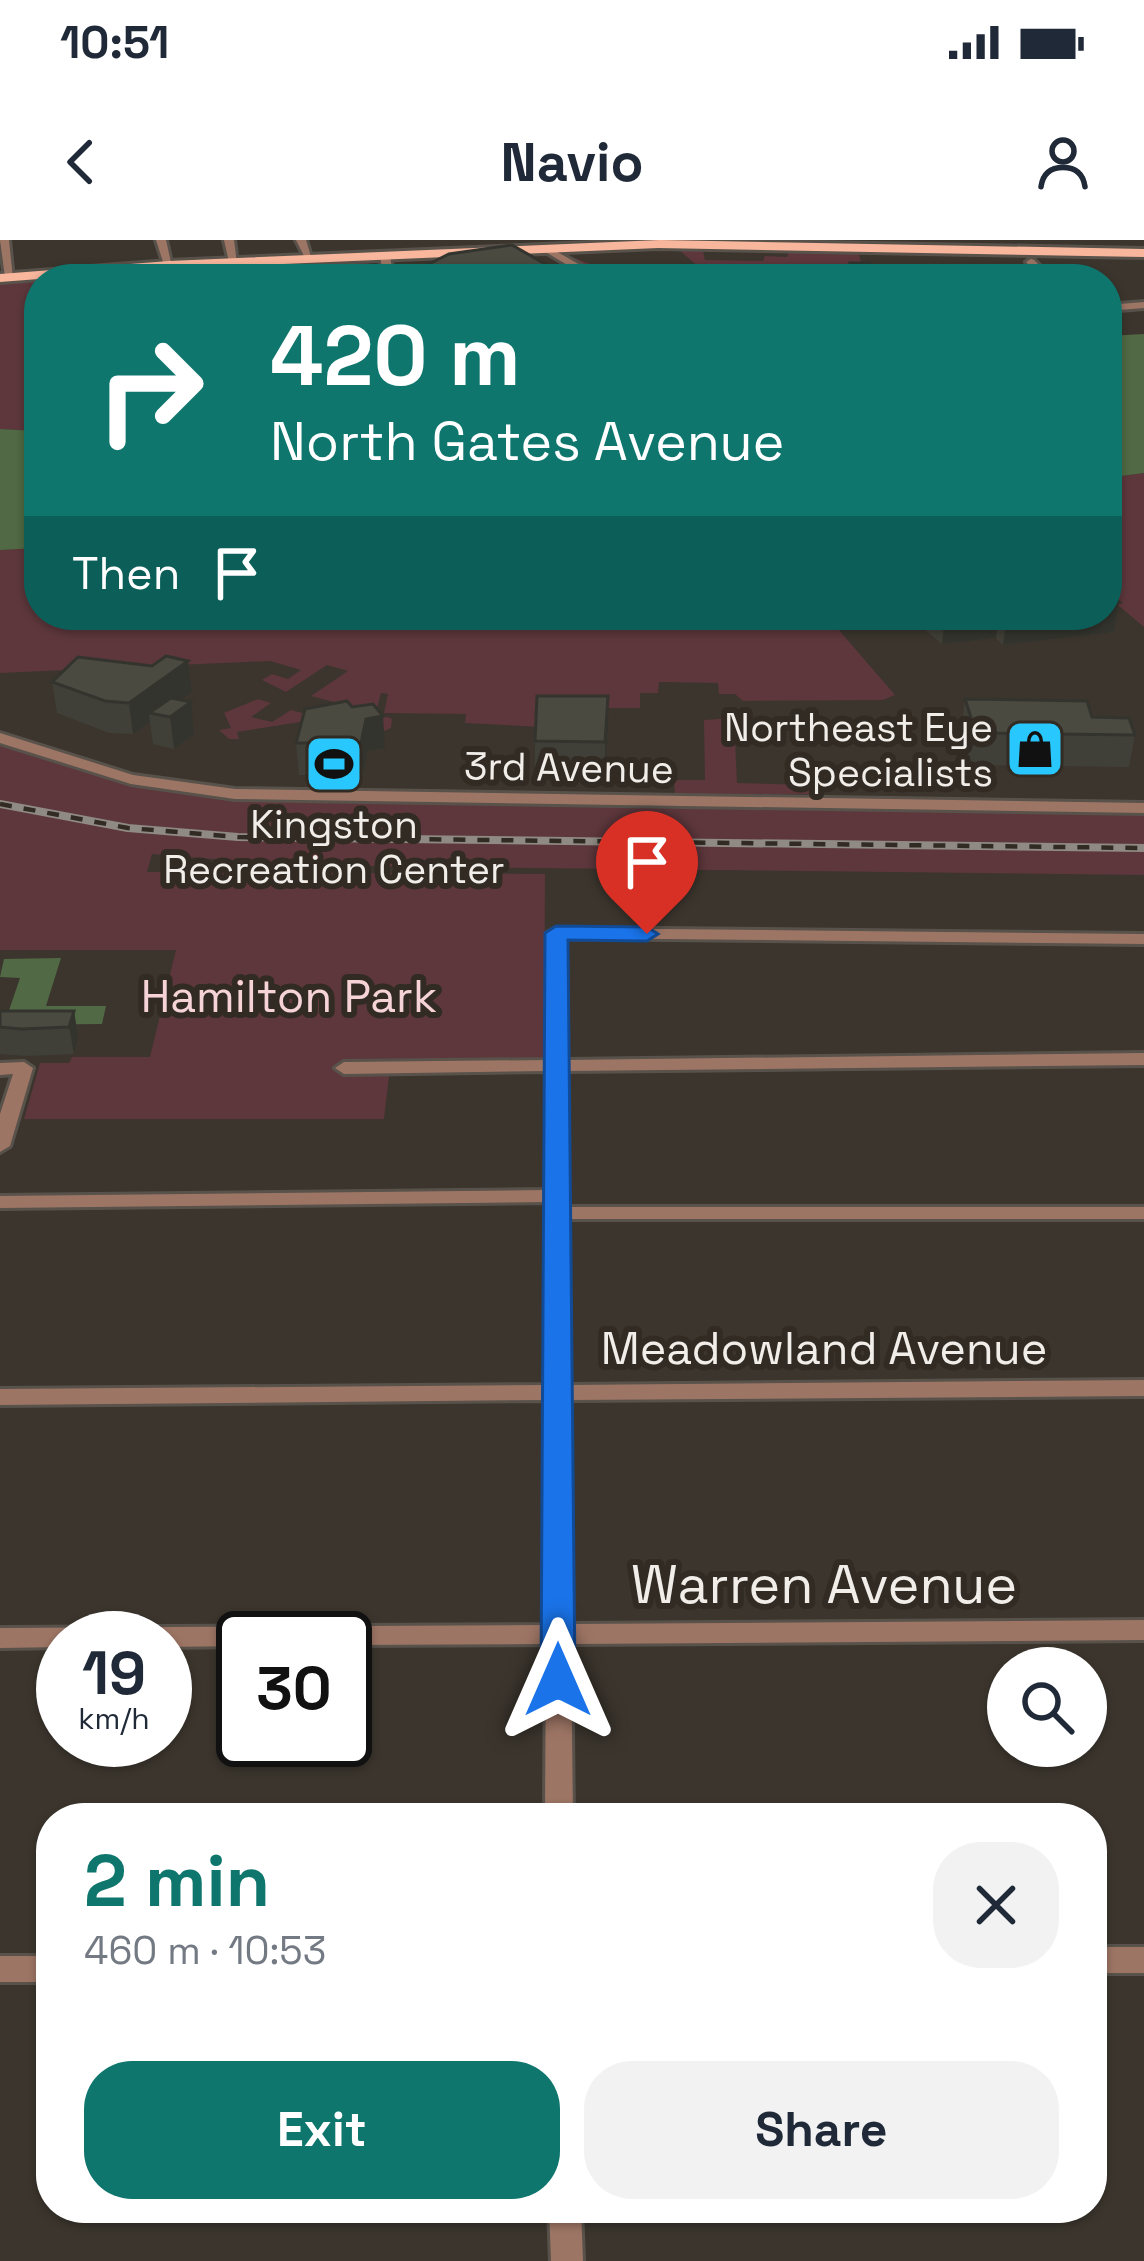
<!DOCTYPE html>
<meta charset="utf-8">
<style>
:root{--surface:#fff;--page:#f2f2f3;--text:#1f2937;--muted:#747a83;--accent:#0f766e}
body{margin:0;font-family:"Space Grotesk",sans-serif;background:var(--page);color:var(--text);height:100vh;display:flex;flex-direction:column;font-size:45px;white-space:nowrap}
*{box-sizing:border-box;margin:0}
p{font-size:39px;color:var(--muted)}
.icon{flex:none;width:66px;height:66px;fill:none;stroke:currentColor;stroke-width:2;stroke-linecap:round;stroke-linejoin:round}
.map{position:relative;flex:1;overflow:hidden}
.drawer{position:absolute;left:36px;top:1563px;width:1071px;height:420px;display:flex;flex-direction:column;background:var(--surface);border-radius:48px;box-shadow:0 3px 9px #0004}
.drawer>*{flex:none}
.hud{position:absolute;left:24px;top:24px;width:1098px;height:366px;border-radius:48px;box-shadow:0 3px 9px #0004;background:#0f766e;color:#fff;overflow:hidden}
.tools{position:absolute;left:987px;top:1407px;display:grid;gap:24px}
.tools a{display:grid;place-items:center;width:120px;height:120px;border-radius:50%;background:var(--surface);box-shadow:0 3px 9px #0004;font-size:60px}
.speed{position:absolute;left:36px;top:1371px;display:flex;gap:24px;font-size:60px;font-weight:700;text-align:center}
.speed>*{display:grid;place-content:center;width:156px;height:156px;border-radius:50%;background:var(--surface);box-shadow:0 3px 9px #0004;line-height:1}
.speed small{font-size:30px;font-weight:400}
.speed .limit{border:6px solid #111;border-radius:18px;background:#fff;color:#111}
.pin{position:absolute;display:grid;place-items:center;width:102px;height:102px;color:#fff;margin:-123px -51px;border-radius:50% 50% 50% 0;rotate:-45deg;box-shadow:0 0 12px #0007}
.pin .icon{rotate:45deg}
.me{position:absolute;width:132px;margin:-66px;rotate:0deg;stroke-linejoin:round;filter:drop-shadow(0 0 9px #0008)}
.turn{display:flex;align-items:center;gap:42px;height:252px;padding:0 48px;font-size:54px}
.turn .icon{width:156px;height:156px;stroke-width:2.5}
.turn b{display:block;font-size:84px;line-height:102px}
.then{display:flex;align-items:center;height:114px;padding:0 48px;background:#0003;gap:24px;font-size:45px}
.round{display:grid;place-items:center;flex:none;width:126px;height:126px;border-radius:48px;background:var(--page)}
.overview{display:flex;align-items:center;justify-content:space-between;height:204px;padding:0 48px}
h1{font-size:72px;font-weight:600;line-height:90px;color:var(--accent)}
.button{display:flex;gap:24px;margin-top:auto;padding:24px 48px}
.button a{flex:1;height:138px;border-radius:48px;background:var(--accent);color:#fff;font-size:48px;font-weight:600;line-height:138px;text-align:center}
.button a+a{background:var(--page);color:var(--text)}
.status{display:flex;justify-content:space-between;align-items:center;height:84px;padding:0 60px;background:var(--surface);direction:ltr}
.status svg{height:33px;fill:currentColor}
header{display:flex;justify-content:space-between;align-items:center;height:156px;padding:0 48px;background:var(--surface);font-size:54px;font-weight:600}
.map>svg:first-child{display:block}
.green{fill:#5d373c}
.water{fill:#516944}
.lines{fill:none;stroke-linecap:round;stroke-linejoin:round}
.street-casing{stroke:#58524b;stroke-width:6}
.primary-casing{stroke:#58524b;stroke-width:6}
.street{fill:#9d7565;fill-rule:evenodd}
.primary{fill:#f8b69c;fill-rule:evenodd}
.rail-casing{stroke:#8f8a83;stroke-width:8}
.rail{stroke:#312b23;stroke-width:4.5;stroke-dasharray:12;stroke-linecap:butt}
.wall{fill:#404038}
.shaded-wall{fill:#34342e}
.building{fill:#4b4a41;stroke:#34342e;stroke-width:3}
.route{fill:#1a73e8;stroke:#114b97;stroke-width:3}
.labels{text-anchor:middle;stroke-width:12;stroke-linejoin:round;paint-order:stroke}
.far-poi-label{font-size:39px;fill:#f1ede8;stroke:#312b23;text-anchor:end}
.far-street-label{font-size:39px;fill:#f1ede8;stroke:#312b23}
.park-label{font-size:45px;fill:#f5d3d6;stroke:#312b23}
.street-label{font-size:45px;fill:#f1ede8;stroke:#312b23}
.near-street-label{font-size:54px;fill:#f1ede8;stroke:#312b23}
</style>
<div class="status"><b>10:51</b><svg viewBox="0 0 49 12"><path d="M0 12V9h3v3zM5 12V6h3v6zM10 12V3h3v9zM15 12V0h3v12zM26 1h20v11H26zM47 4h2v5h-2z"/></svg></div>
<header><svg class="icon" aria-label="back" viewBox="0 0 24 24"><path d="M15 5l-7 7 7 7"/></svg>Navio<svg class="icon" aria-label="person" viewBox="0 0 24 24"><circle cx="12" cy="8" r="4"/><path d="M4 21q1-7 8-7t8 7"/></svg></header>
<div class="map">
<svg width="1144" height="2021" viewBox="0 0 1144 2021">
<rect width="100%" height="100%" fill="#3b352d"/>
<g class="green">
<path d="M643 7H702L705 20 763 21 765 16 787 17 790 9 859 13 862 29 873 32 1026 26 1004 27 1005 34C925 37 848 33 768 33L765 39 601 36 567 15 614 33 756 36 758 29 699 27 680 11Z"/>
<polygon points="368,18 372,39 39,39 39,191 0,189 0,41 169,26"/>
<polygon points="1144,233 1144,387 1107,356 1107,238"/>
<polygon points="39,308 39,375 826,375 895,455 883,460 743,461 735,454 719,454 718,443 659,442 658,453 640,453 640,468 575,468 542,487 465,483 466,474 384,473 388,454 381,453 376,472 392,479 391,488 380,493 305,490 300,482 237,492 239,499 229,499 219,490 231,488 224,473 258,459 271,463 251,477 272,482 291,470 331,481 350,466 311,456 348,431 327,425 286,452 262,440 272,434 288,439 301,430 270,421 0,433 0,310"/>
<polygon points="734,478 737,543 813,545 815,554 675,554 674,540 705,540 704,480"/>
<polygon points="0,503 138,546 246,560 1144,572 1144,635 281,625 152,614 147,632 545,634 544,820 391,820 384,879 24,879 40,823 69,823 72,817 150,817 176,710 0,710"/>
</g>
<g class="water">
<polygon points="1144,94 1144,233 1107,238 1107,96"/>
<polygon points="0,189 39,191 39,308 0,310"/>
<polygon points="61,718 46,766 106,766 102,784 4,785 20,738 0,737 4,719"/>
</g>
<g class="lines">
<g class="street-casing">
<g id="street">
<polygon points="0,0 9,0 13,39 5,37"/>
<polygon points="156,0 166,0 172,27 164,25"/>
<polygon points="224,0 234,0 237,24 229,22"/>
<polygon points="296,0 306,0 312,20 306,20"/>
<polygon points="547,6 594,33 635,39 589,38 544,11"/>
<polygon points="385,13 390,16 394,39 384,39 380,16"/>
<polygon points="1031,19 1034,20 1053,39 1042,39 1026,22"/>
<polygon points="1144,62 1144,68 1107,71 1107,65"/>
<polygon points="0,493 133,535 235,549 1144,563 1144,573 235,559 131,544 0,503"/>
<polygon points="556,688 1144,694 1144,704 565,698 566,820 1144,813 1144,825 566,831 567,967 1144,967 1144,979 567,979 569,1145 1144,1140 1144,1156 569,1160 571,1384 1144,1380 1144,1400 571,1404 573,1578 545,1578 546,1404 345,1405 345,1398 243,1398 243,1406 165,1407 165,1398 63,1398 63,1407 0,1408 0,1388 546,1385 546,1160 0,1165 0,1149 546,1145 547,962 0,968 0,956 547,950 547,831 344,834 335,828 344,822 547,820 547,693"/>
<polygon points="24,822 33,828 10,906 0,912 0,874 13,834 0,835 0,823"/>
<rect x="1092" y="1707" width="52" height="26"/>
<rect x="0" y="1716" width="51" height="26"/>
<polygon points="549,1968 581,1968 583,2021 551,2021"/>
</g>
</g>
<g class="primary-casing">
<polygon id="primary" points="660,0 1144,9 1144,17 658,8 169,29 0,42 0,34 169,21"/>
</g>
<use href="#street" class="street"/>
<use href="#primary" class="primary"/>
<g class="rail-casing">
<polyline id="rail" points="0,564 128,588 238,597 1144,608"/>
</g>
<use href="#rail" class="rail"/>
</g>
<g class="wall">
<polygon points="850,23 869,23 874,39 849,39"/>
<polygon points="429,24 566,39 430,39"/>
<polygon points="1119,362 1114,392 1003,405 996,398 942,404 912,379 913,375 1107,375"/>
<polygon points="188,421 192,452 180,460 194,494 174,509 153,504 150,482 133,494 109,493 57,473 52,442"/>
<polygon points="965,459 1092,477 1135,495 1129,527 972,525 961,491"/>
<polygon points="305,469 385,508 368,511 363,536 299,535 296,503"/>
<polygon points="608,488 605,534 535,533 535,501"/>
<polygon points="0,771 74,771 78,798 74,814 26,816 0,814"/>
</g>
<g class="shaded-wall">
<polygon points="1119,362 1114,392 1003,405 1007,375 1107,375 1107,363"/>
<polygon points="945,375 999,375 996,398 942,404"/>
<polygon points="188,421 192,452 160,475 149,473 150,482 133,494 129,463"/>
<polygon points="608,456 608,488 605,534 605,502"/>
<polygon points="191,462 194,494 174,509 170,477"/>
<polygon points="383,476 385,508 368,511 363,536 361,503 366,479"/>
<polygon points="74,771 78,798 74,814 69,787"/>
</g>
<g class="building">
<polygon points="512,5 566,36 556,39 451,39 452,37 429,24 449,14"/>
<polygon points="850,23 869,23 874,37 855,37"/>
<polygon points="1107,352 1119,362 1107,363"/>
<polygon points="166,416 188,421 129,463 105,461 52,442 78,417 152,426"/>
<polygon points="537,456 608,456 605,502 535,501"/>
<polygon points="171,458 191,462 170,477 149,473"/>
<polygon points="965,459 1087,461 1092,477 1129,478 1135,495 976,493"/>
<polygon points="347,461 352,467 373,464 383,476 366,479 361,503 296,503 305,469"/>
<polygon points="0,771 74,771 69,787 21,789 0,787"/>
</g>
<polygon class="route" points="556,686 647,687 658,694 647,701 568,700 575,1440 570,1449 558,1453 546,1449 541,1440 545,693"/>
<defs>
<g id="shop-square" transform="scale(3)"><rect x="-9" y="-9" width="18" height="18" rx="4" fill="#28c8ff" stroke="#312b23"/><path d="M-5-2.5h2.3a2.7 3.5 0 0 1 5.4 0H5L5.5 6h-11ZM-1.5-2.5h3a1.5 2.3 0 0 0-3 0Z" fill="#111"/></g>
<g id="stadium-square" transform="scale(3)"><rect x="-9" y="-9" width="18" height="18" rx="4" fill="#28c8ff" stroke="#312b23"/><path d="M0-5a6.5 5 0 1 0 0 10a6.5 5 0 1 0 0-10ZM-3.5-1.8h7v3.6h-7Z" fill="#111"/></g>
</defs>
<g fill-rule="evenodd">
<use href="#shop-square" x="1035" y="509"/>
<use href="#stadium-square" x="334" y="524"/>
</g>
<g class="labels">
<g class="far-poi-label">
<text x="993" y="501">Northeast Eye<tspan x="993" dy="45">Specialists</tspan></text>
<text x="334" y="598" text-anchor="middle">Kingston<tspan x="334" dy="45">Recreation Center</tspan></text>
</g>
<g class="far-street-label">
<text transform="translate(569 527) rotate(1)" y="14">3rd Avenue</text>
</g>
<g class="park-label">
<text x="289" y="772">Hamilton Park</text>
</g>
<g class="street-label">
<text x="824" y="1124">Meadowland Avenue</text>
</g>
<g class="near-street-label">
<text x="824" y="1363">Warren Avenue</text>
</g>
</g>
</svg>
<div class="tools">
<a><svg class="icon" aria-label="search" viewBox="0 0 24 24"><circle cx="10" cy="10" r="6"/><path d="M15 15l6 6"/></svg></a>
</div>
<div class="speed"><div>19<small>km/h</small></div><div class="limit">30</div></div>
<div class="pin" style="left:647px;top:694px;background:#d93025"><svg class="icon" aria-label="arrive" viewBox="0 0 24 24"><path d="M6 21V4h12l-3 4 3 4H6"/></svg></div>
<svg class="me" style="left:558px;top:1440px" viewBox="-20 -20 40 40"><path d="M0-17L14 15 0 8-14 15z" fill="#1a73e8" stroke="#fff" stroke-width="4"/></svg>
<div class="hud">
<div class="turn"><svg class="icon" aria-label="right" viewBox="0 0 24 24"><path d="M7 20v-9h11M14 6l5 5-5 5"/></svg><div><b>420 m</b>North Gates Avenue</div></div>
<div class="then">Then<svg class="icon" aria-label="arrive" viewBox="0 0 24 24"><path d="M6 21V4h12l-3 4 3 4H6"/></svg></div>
</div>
<section class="drawer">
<div class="overview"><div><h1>2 min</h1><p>460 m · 10:53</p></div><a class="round"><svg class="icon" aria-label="close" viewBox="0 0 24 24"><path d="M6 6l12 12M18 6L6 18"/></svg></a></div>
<div class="button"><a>Exit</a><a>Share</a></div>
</section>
</div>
